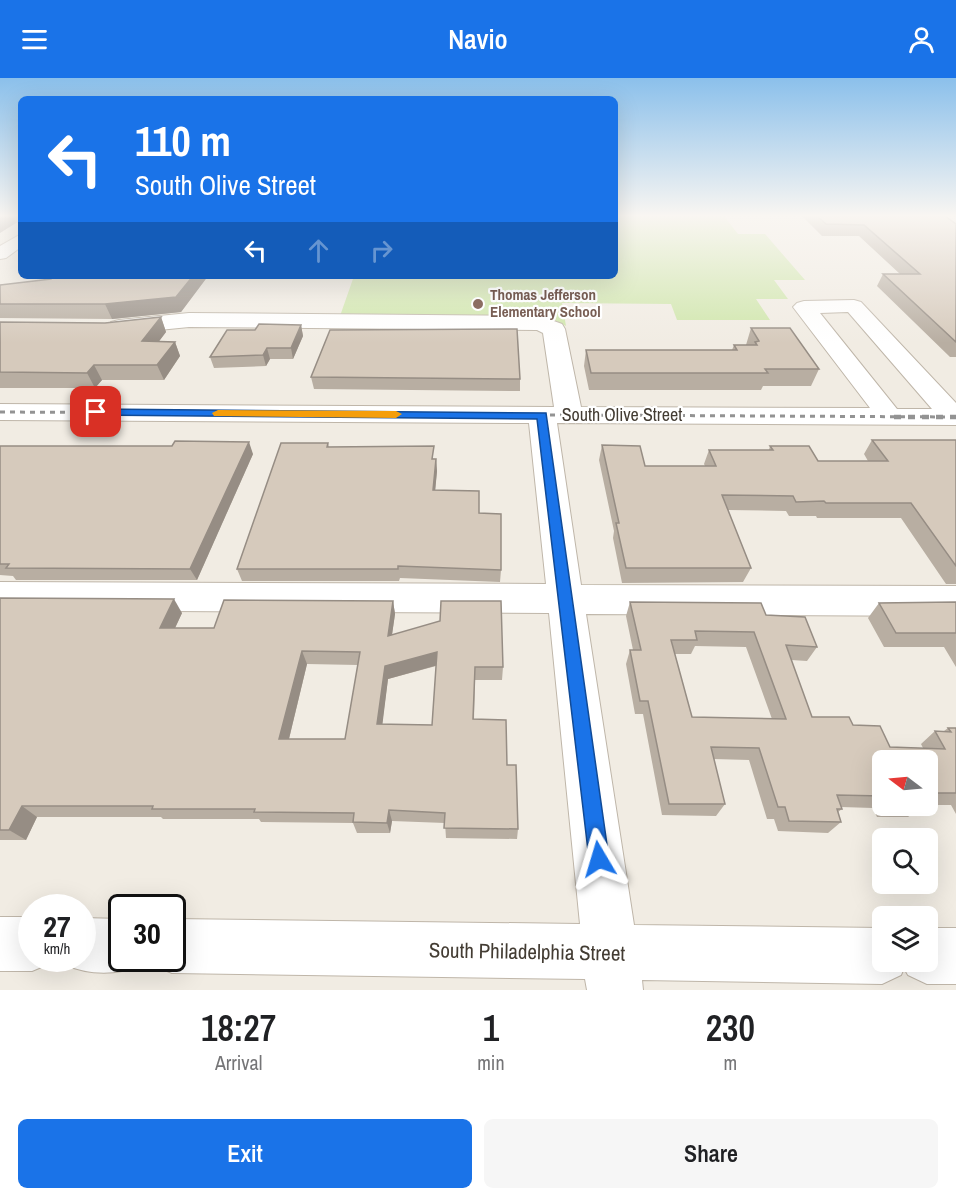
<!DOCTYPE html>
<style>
:root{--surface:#fff;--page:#f6f6f6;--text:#202124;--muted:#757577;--accent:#1a73e8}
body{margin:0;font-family:"Archivo Narrow",sans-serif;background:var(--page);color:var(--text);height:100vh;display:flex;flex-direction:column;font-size:22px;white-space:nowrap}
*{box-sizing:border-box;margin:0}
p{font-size:20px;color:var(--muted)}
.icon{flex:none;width:33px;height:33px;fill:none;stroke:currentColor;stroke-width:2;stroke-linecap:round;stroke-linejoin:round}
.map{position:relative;height:912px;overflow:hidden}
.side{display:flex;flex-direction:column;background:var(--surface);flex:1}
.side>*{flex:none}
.hud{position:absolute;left:18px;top:18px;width:600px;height:183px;border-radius:9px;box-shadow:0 6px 24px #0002;background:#1a73e8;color:#fff;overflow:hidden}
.needle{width:39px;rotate:286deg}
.fabs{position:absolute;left:872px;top:672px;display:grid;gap:12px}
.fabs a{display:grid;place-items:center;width:66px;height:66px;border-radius:9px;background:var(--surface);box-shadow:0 6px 24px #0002;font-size:30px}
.speed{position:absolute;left:18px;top:816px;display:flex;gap:12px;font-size:30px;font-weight:700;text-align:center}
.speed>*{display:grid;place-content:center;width:78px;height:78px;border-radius:50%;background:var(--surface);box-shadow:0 6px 24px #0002;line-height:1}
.speed small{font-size:15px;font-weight:400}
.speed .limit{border:3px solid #111;border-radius:9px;background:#fff;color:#111}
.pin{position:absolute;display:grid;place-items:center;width:51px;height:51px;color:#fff;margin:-26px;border-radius:12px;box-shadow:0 3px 9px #0006}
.me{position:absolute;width:66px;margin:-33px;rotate:353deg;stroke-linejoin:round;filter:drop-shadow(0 0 4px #0008)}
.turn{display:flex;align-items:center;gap:21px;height:126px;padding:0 18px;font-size:27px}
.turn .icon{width:78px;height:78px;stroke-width:2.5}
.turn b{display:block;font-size:42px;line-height:51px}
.lanes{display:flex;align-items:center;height:57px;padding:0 18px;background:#0003;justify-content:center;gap:30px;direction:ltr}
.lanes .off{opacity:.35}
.eta{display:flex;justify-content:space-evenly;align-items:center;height:102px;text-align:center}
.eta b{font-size:36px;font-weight:600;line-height:42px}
.action{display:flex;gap:12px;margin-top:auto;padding:12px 18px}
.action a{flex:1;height:69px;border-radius:9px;background:var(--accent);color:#fff;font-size:24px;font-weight:600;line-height:69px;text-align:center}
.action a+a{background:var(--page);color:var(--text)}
header{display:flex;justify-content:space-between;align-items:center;height:78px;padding:0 18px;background:var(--accent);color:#fff;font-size:27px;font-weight:600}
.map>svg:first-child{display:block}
.green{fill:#cfe6ab}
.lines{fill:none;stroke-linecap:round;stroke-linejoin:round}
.minor-casing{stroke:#bfb6a9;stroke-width:2}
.minor{fill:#fff;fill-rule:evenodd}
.rail-far1{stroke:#939393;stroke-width:3;stroke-dasharray:5 5;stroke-linecap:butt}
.rail{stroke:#939393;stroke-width:4.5;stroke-dasharray:7 7;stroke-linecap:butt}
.wall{fill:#b8aea2;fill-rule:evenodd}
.shaded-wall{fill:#968d84}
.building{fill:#d6cabc;stroke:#968d84;stroke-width:1.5;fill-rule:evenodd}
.route{fill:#1a73e8;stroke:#114b97;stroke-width:1.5}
.slow{fill:#f59e0b}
.education-dot{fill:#8d6e63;stroke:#fff;stroke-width:2}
.labels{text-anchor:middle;stroke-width:4.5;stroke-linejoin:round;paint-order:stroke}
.far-education-label{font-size:15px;font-weight:bold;fill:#785e54;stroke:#fff;text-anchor:start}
.street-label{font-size:18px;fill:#433c33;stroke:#fff}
.near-street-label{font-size:21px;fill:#433c33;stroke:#fff}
</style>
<header><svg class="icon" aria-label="menu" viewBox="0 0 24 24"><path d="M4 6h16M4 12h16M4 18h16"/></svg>Navio<svg class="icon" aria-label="person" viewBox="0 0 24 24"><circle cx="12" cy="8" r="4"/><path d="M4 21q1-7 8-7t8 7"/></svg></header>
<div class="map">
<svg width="956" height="912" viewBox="0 0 956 912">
<rect width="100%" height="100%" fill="#f1ece3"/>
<polygon class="green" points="615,138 724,138 738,156 765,156 805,202 774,202 788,221 756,221 770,242 677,242 671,226 562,225 566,248 546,238 340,238 354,198 615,198"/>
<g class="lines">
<g class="minor-casing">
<g id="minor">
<polygon points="21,156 21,169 6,180 0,181 0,168"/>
<path d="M854 222 861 224 956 325V347L557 345 581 507 956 508V538L586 536 634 847 882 850V884H927V850H956V906H927L908 897 904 890 901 897 882 906 642 902 643 912H587L585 901 172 895 153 887 150 880H172V841L580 846 549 535 0 532V504L546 506 529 345 0 342V326L554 329 543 255 537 252 189 249 119 256 111 254 108 249 111 244 119 242 189 235 540 238 562 246 565 251 581 329 870 330 793 229 797 225 804 223ZM848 234 932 331H897L820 235Z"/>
<polygon points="0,839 32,839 32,880 53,880 51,885 32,893 0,893"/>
<path d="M82 840 122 841V880H144L141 887C115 898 89 897 63 886L60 880H82Z"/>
</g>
</g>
<use href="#minor" class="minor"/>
<polyline class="rail-far1" points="0,334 956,339"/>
<polyline class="rail" points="894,339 956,339"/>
</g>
<g class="wall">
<polygon points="0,138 21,138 21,145 16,145"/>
<polygon points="802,138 945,138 956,146 956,279 950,279 877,208 883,196 900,196 859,158 822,158"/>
<polygon points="55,198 208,198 181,234 112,241 0,240 0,207 51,201"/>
<polygon points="161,239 166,254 159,263 175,264 180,278 164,302 102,302 95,310 0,310 0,244 105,245"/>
<polygon points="301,247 303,258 293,281 270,281 266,288 214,290 210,279 255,252"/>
<polygon points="751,250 819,291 811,308 763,308 761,312 589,312 584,288 586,272 732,272 734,267 746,267"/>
<polygon points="311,299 520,301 520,313 314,311"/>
<polygon points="872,362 956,362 956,506 946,506 901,440 817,440 816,438 789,438 786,433 728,432 751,490 743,504 622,505 613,460 614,453 599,382 602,367 645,388 705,388 704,386 709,372 769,372 770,368 818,383 868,383 864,376"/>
<polygon points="328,365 329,369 436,381 437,393 435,412 479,435 501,492 500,504 400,500 399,503 242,503 237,491"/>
<polygon points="0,368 253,376 197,502 16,502 13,498 0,497"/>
<path d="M0 520 182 535 175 550H214L393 523 395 536 392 556 503 589 502 602H475L474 641 507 687 518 751 517 761 446 760 445 745 392 743 390 755H357L353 745 261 744 259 741H163L161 739H37L26 762H0ZM307 586 358 587 345 661H289ZM436 588 432 647 382 646 388 601Z"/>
<path d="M630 524 766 537 817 569 807 583 791 582 812 639 853 647 890 669 923 670 921 666 935 653H944L948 650H956V736L951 727H927V682H882V728H923L908 739H877L873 730 841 729 842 731 838 734 841 744 828 755 778 753 774 741H767L749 682 714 681 725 726 716 738 662 737 643 636H635L626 586 630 572H633L626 538ZM695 568 746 569 772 641 692 639 675 576H691Z"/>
<polygon points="956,524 956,589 944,569 884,569 868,540 879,525"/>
</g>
<g class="shaded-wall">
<polygon points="1,138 13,138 16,145 0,155 0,139"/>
<polygon points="193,198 208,198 181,234 112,241 105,226"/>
<polygon points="161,239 166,254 148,278 142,263"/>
<polygon points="301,247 303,258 293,281 291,270"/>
<polygon points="175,264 180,278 164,302 157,287"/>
<polygon points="267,270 270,281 266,288 263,277"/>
<polygon points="94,287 102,302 95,310 87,295"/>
<polygon points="249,364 253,376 197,502 190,491"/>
<polygon points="436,381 437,393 434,425 433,412"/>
<polygon points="174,521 182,535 169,563 160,550"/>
<polygon points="393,523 395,536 390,571 388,558"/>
<polygon points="302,573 307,586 286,673 279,661"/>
<polygon points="437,574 438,587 388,601 381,658 377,646 385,588"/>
<polygon points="22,728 37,739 26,762 9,752"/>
<polygon points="389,732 392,743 390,755 387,745"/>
</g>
<g class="building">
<polygon points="817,138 945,138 956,146 956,264 883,196 920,196 864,147 826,146"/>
<polygon points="55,198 193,198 176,219 105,226 0,226 0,207 51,201"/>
<polygon points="161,239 142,263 175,264 157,287 94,287 87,295 0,294 0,244 105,245"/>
<polygon points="259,246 301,247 291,270 267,270 263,277 210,279 227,252 255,252"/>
<polygon points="751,250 790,250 819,291 765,291 768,295 591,295 586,272 737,272 734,267 757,267 755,264 759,263"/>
<polygon points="517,251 520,301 311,299 330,252"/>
<polygon points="872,362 956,362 956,488 911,425 826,425 824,423 796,424 793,418 722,417 751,490 626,490 616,445 619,445 602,367 640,368 645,388 716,388 709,372 773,372 770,368 809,368 818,383 888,383"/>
<polygon points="175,363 249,364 190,491 6,490 9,486 0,486 0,368 172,368"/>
<polygon points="281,365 328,365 327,369 434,368 432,381 436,381 433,412 479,413 479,435 501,436 501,492 398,488 398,491 237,491"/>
<path d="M0 520 174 521 160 550H214L224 522 393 523 388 558 440 543 441 523H501L503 589H475L473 641 506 642 507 687H516L518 751 444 750 445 735 389 732 387 745 353 744 354 735 254 734 255 731H152L153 728H22L9 752H0ZM302 573 360 574 345 661H279ZM437 574 432 647 377 646 385 588Z"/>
<path d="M630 524 761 525 766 537 805 539 817 569 786 567 812 639H849L853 647 880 648 890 669 945 671 935 653 951 654 948 650H956V715H927V682H882V718L837 717 842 731H837L841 744 789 743 785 729H778L759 670 711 669 725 726H669L648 623H640L630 572H641ZM695 553 754 554 786 641 692 639 671 562H697Z"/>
<polygon points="956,524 956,555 896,555 879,525"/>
</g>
<linearGradient id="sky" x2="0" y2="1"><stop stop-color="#8bc0eb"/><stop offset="0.52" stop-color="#f9f6f2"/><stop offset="1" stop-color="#f9f6f2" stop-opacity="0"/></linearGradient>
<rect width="956" height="265" fill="url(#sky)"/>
<polygon class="route" points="96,331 546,335 609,781 606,788 599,791 592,788 589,781 537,341 92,337 91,334"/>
<polygon class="slow" points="218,332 396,333 402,336 396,340 214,338 212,335"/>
<circle class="education-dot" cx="478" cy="226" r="6"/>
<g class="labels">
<g class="far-education-label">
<text x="490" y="222">Thomas Jefferson<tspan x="490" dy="17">Elementary School</tspan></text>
</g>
<g class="street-label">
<text x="622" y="343">South Olive Street</text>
</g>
<g class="near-street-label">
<text transform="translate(527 874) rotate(1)" y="7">South Philadelphia Street</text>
</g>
</g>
</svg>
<div class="fabs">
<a><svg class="needle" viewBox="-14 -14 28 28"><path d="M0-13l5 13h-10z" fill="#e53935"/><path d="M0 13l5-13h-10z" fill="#757577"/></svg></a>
<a><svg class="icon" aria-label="search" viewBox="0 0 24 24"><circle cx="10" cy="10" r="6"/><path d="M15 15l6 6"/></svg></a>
<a><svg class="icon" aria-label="layers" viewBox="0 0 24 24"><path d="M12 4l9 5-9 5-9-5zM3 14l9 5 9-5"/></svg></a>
</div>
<div class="speed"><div>27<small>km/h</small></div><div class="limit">30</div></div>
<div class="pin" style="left:96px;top:334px;background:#d93025"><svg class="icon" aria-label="arrive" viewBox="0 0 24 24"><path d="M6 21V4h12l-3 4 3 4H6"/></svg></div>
<svg class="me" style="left:599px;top:781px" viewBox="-20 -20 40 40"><path d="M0-17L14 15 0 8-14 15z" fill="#1a73e8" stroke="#fff" stroke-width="4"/></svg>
<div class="hud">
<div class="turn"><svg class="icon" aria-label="left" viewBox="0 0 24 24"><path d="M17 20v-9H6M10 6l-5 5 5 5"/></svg><div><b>110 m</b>South Olive Street</div></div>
<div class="lanes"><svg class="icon" aria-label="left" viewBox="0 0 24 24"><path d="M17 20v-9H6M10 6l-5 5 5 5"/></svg><svg class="icon off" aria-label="ahead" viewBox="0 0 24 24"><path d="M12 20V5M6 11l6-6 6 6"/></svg><svg class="icon off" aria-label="right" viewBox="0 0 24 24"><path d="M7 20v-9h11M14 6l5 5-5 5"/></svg></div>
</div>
</div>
<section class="side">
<div class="eta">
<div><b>18:27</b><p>Arrival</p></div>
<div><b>1</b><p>min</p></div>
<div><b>230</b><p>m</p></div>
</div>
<div class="action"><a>Exit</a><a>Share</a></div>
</section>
